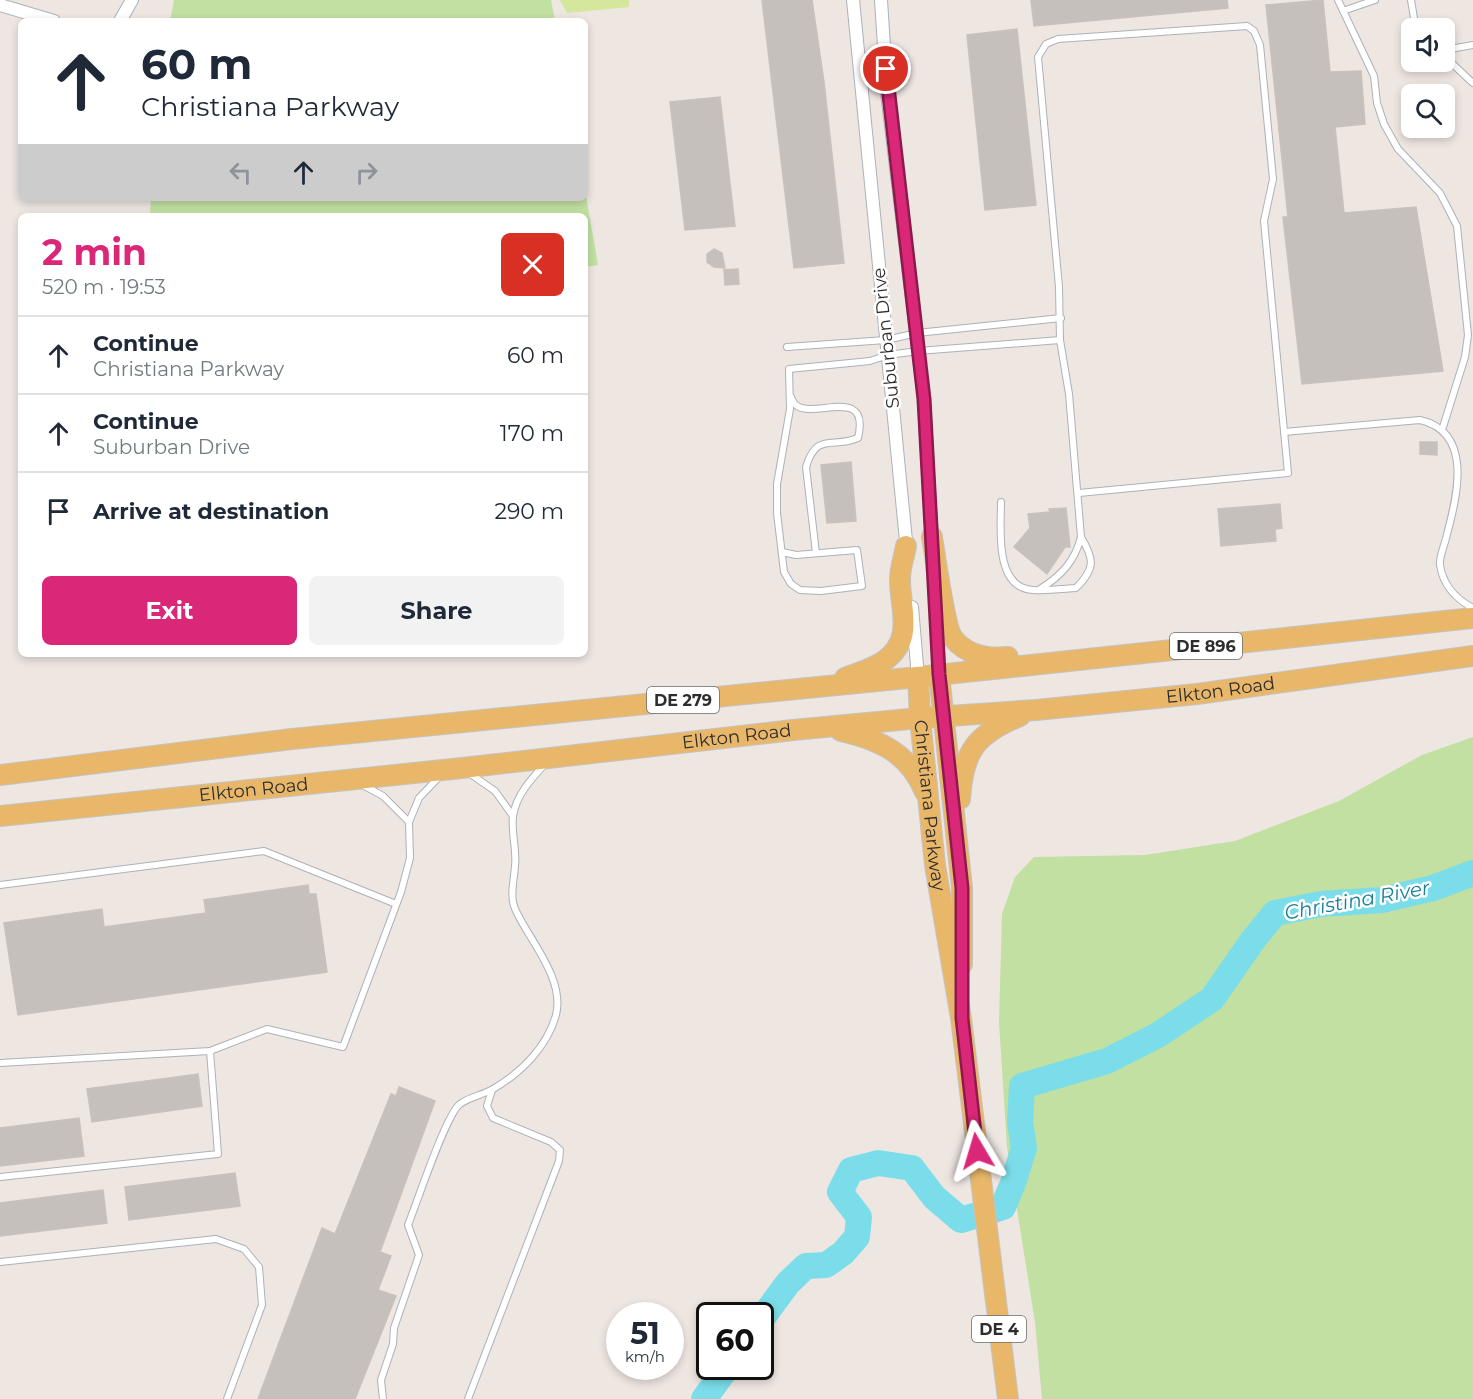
<!DOCTYPE html>
<meta charset="utf-8">
<style>
:root{--surface:#fff;--page:#f2f2f3;--text:#1f2937;--muted:#747a83;--line:#e0e1e3;--accent:#db2777}
body{margin:0;font-family:Montserrat,sans-serif;background:var(--page);color:var(--text);height:100vh;display:flex;flex-direction:column;font-size:22px;white-space:nowrap}
*{box-sizing:border-box;margin:0}
p{font-size:20px;color:var(--muted)}
.icon{flex:none;width:33px;height:33px;fill:none;stroke:currentColor;stroke-width:2;stroke-linecap:round;stroke-linejoin:round}
.map{position:relative;flex:1;overflow:hidden}
.drawer{position:absolute;left:18px;top:213px;width:570px;height:444px;display:flex;flex-direction:column;background:var(--surface);border-radius:9px;box-shadow:0 3px 9px #0003}
.drawer>*{flex:none}
.guide{position:absolute;left:18px;top:18px;width:570px;height:183px;border-radius:9px;box-shadow:0 3px 9px #0003;background:#fff;color:var(--text);overflow:hidden}
.buttons{position:absolute;left:1401px;top:18px;display:grid;gap:12px}
.buttons a{display:grid;place-items:center;width:54px;height:54px;border-radius:9px;background:var(--surface);box-shadow:0 3px 9px #0003;font-size:30px}
.speed{position:absolute;left:606px;top:1302px;display:flex;gap:12px;font-size:30px;font-weight:700;text-align:center}
.speed>*{display:grid;place-content:center;width:78px;height:78px;border-radius:50%;background:var(--surface);box-shadow:0 3px 9px #0003;line-height:1}
.speed small{font-size:15px;font-weight:400}
.speed .limit{border:3px solid #111;border-radius:9px;background:#fff;color:#111}
.pin{position:absolute;display:grid;place-items:center;width:51px;height:51px;color:#fff;margin:-26px;border:3px solid #fff;border-radius:50%;box-shadow:0 2px 6px #0007}
.me{position:absolute;width:66px;margin:-33px;rotate:353deg;stroke-linejoin:round;filter:drop-shadow(0 0 4px #0008)}
.turn{display:flex;align-items:center;gap:21px;height:126px;padding:0 24px;font-size:27px}
.turn .icon{width:78px;height:78px;stroke-width:2.5}
.turn b{display:block;font-size:42px;line-height:51px}
.lanes{display:flex;align-items:center;height:57px;padding:0 24px;background:#0003;justify-content:center;gap:30px;direction:ltr}
.lanes .off{opacity:.35}
.round{display:grid;place-items:center;flex:none;width:63px;height:63px;border-radius:9px;background:var(--page)}
.overview{display:flex;align-items:center;justify-content:space-between;height:102px;padding:0 24px}
h1{font-size:36px;font-weight:700;line-height:45px;color:var(--accent)}
.action{display:flex;gap:12px;margin-top:auto;padding:12px 24px}
.action a{flex:1;height:69px;border-radius:9px;background:var(--accent);color:#fff;font-size:24px;font-weight:700;line-height:69px;text-align:center}
.action a+a{background:var(--page);color:var(--text)}
ul{padding:0;list-style:none}
li{display:flex;align-items:center;gap:18px;height:78px;padding:0 24px;border-top:2px solid var(--line)}
li div{flex:1}
li b{display:block;font-size:22px}
li em{font-style:normal}
.map>svg:first-child{display:block}
.green{fill:#c1e0a1}
.pitch{fill:#d4e79d}
.lines{fill:none;stroke-linecap:round;stroke-linejoin:round}
.river{stroke:#7bdde9;stroke-width:26}
.building{fill:#c6c0bd;stroke:#c9c1ba;stroke-width:1.5}
.lane-casing{stroke:#adb1b8;stroke-width:8}
.street-casing{stroke:#adb1b8;stroke-width:14}
.primary-casing{stroke:#c4c4c4;stroke-width:22}
.lane{stroke:#fff;stroke-width:6}
.street{stroke:#fff;stroke-width:12}
.primary{stroke:#e9b76a;stroke-width:20}
.route-casing{stroke:#8e194d;stroke-width:15}
.route{stroke:#db2777;stroke-width:10}
.labels{text-anchor:middle;stroke-width:5;stroke-linejoin:round;paint-order:stroke}
.shield{fill:#fff;stroke:#6c6c6c;stroke-width:1.5}
.shield-label{font-size:16px;font-weight:bold;fill:#2d2d2d}
.street-label{font-size:18px;fill:#2d2d2d;stroke:#fff}
.water-label{font-size:20px;font-style:italic;fill:#168199;stroke:#fff}
</style>
<div class="map">
<svg width="1473" height="1399" viewBox="0 0 1473 1399">
<rect width="100%" height="100%" fill="#eee6e1"/>
<g class="green">
<polygon points="174,0 551,0 555,21 170,21"/>
<polygon points="585,190 598,265 585,267 585,216 150,216 151,198 585,198"/>
<polygon points="1473,737 1473,1399 1042,1399 1035,1322 1007,1147 999,1022 1002,914 1015,877 1034,857 1145,855 1235,841 1339,801 1422,755"/>
</g>
<polygon class="pitch" points="560,0 629,0 629,7 567,13"/>
<g class="lines">
<g class="river">
<polyline points="760,1321 788,1283 806,1266 826,1265 843,1253 857,1237 859,1217 840,1192 851,1170 878,1163 912,1168 934,1197 961,1220 1003,1207 1013,1183 1024,1148 1020,1122 1022,1086 1107,1061 1158,1035 1212,999 1253,940 1275,913 1321,904 1382,900 1433,888 1473,873"/>
<polyline points="704,1399 728,1366"/>
</g>
</g>
<g class="building">
<polygon points="762,0 812,0 824,82 844,263 794,268"/>
<polygon points="1031,0 1227,0 1228,8 1034,26"/>
<polygon points="1323,0 1330,72 1361,71 1365,124 1335,127 1344,213 1416,207 1443,371 1302,384 1283,217 1288,217 1266,5"/>
<polygon points="1017,29 1036,205 985,210 967,35"/>
<polygon points="720,97 735,226 685,230 670,102"/>
<polygon points="714,249 722,253 725,268 714,267 707,262 707,254"/>
<polygon points="738,269 739,284 725,285 724,270"/>
<polygon points="1420,442 1437,442 1437,455 1420,454"/>
<polygon points="851,462 856,521 827,523 821,465"/>
<polygon points="1280,504 1282,528 1275,529 1276,541 1221,546 1218,509"/>
<polygon points="1066,508 1070,547 1065,547 1047,574 1014,547 1030,528 1028,514 1050,512 1049,509"/>
<polygon points="308,885 309,894 316,894 327,972 18,1015 4,923 102,909 104,927 206,913 204,900"/>
<polygon points="198,1074 202,1106 92,1122 87,1089"/>
<polygon points="399,1087 435,1101 380,1252 391,1256 378,1290 396,1296 355,1399 258,1399 322,1228 335,1234 391,1094 396,1096"/>
<polygon points="79,1118 84,1156 0,1166 0,1128"/>
<polygon points="235,1173 240,1206 129,1220 125,1187"/>
<polygon points="103,1190 107,1223 0,1236 0,1203"/>
</g>
<g class="lines">
<g class="lane-casing">
<g id="lane">
<polyline points="1338,0 1374,76 1377,103 1384,124 1398,149 1440,193 1457,226 1468,335 1465,357 1443,427"/>
<polyline points="1411,0 1415,24 1418,28"/>
<polyline points="1343,11 1375,0"/>
<polyline points="1444,53 1450,49 1473,45"/>
<polyline points="1444,56 1473,83"/>
<polyline points="787,347 886,340 917,333 1061,318"/>
<path d="M791 397C792 400 793 403 796 405 812 420 871 384 858 438 833 449 817 431 806 467L816 553"/>
<path d="M1284 432 1420 420C1473 432 1458 494 1446 538 1444 547 1439 557 1440 565 1443 585 1456 599 1473 608"/>
<path d="M1001 502C1001 528 994 588 1033 590 1047 591 1062 589 1076 588 1096 568 1094 559 1081 537"/>
<polyline points="782,552 796,555 857,550 862,586 821,591 800,590 791,584 784,572 777,513 777,484 790,409 789,369 870,361 888,355 918,351 1060,340"/>
<path d="M1040 589C1061 576 1075 561 1081 537L1069 394 1060 340 1059 287 1038 57 1046 44 1058 39 1247 26 1254 31 1260 45 1273 179 1264 221 1288 473 1079 493"/>
<polyline points="469,773 495,791 513,816"/>
<polyline points="361,784 383,796 409,822"/>
<polyline points="0,885 264,851 396,904"/>
<polyline points="0,1063 210,1051 267,1029 343,1047 401,892 410,858 409,822 419,798 439,777"/>
<polyline points="0,1177 218,1154 210,1051"/>
<polyline points="0,1262 216,1239 244,1249 259,1267 262,1305 227,1399"/>
<path d="M383 1399 381 1380 393 1344 394 1328 419 1255 408 1225C417 1203 446 1114 460 1104 469 1097 483 1095 493 1089 521 1073 547 1047 556 1015 565 979 530 941 516 911 509 897 514 881 515 866 517 850 511 833 513 816 516 795 532 778 546 763"/>
<polyline points="468,1399 559,1161 560,1150 551,1142 493,1118 487,1106 492,1090"/>
</g>
</g>
<g class="street-casing">
<g id="street">
<polyline points="853,0 907,551"/>
<polyline points="881,0 887,93 924,399 932,544"/>
<polyline points="0,5 54,21"/>
<polyline points="120,21 132,0"/>
<polyline points="936,603 939,674"/>
<polyline points="912,607 918,677"/>
</g>
</g>
<g class="primary-casing">
<g id="primary">
<path d="M932 537C935 555 945 628 953 638 966 655 988 659 1008 657"/>
<polyline points="939,674 962,888 962,964"/>
<path id="s1" d="M918 677 920 718 935 865 961 1018 1008 1399"/>
<path d="M845 678C857 673 873 669 884 661 915 639 900 610 900 579 900 568 904 557 906 546"/>
<path d="M841 731C880 740 909 753 925 792"/>
<polyline points="0,775 292,739 918,677 1473,618"/>
<path d="M960 799C963 751 976 734 1020 716"/>
<path id="s2" d="M0 816 462 768 793 730 920 718 1036 710 1197 694 1473 656"/>
</g>
</g>
<use href="#lane" class="lane"/>
<use href="#street" class="street"/>
<use href="#primary" class="primary"/>
</g>
<g class="lines">
<g class="route-casing">
<polyline id="route" points="886,69 924,399 939,674 962,888 962,1018 977,1151"/>
</g>
<use href="#route" class="route"/>
</g>
<g class="labels">
<g class="shield">
<rect x="1170" y="633" width="72" height="26" rx="4.5"/>
<rect x="647" y="687" width="72" height="26" rx="4.5"/>
<rect x="972" y="1316" width="54" height="26" rx="4.5"/>
</g>
<g class="shield-label">
<text x="1206" y="652">DE 896</text>
<text x="683" y="706">DE 279</text>
<text x="999" y="1335">DE 4</text>
</g>
<g class="street-label">
<text transform="translate(886 338) rotate(-96)" y="6">Suburban Drive</text>
<text dy="6" stroke="none"><textPath href="#s2" startOffset="1227">Elkton Road</textPath></text>
<text dy="6" stroke="none"><textPath href="#s2" startOffset="741">Elkton Road</textPath></text>
<text dy="6" stroke="none"><textPath href="#s2" startOffset="255">Elkton Road</textPath></text>
<text dy="6" stroke="none"><textPath href="#s1" startOffset="129">Christiana Parkway</textPath></text>
</g>
<g class="water-label">
<text transform="translate(1357 900) rotate(-10)" y="7">Christina River</text>
</g>
</g>
</svg>
<div class="buttons">
<a><svg class="icon" aria-label="sound" viewBox="0 0 24 24"><path d="M4 9h4l5-4v14l-5-4H4zM17 9q2 3 0 6"/></svg></a>
<a><svg class="icon" aria-label="search" viewBox="0 0 24 24"><circle cx="10" cy="10" r="6"/><path d="M15 15l6 6"/></svg></a>
</div>
<div class="speed"><div>51<small>km/h</small></div><div class="limit">60</div></div>
<div class="pin" style="left:886px;top:69px;background:#d93025"><svg class="icon" aria-label="arrive" viewBox="0 0 24 24"><path d="M6 21V4h12l-3 4 3 4H6"/></svg></div>
<svg class="me" style="left:977px;top:1151px" viewBox="-20 -20 40 40"><path d="M0-17L14 15 0 8-14 15z" fill="#db2777" stroke="#fff" stroke-width="4"/></svg>
<div class="guide">
<div class="turn"><svg class="icon" aria-label="ahead" viewBox="0 0 24 24"><path d="M12 20V5M6 11l6-6 6 6"/></svg><div><b>60 m</b>Christiana Parkway</div></div>
<div class="lanes"><svg class="icon off" aria-label="left" viewBox="0 0 24 24"><path d="M17 20v-9H6M10 6l-5 5 5 5"/></svg><svg class="icon" aria-label="ahead" viewBox="0 0 24 24"><path d="M12 20V5M6 11l6-6 6 6"/></svg><svg class="icon off" aria-label="right" viewBox="0 0 24 24"><path d="M7 20v-9h11M14 6l5 5-5 5"/></svg></div>
</div>
<section class="drawer">
<div class="overview"><div><h1>2 min</h1><p>520 m · 19:53</p></div><a class="round" style="background:#d93025;color:#fff"><svg class="icon" aria-label="close" viewBox="0 0 24 24"><path d="M6 6l12 12M18 6L6 18"/></svg></a></div>
<ul>
<li><svg class="icon" aria-label="ahead" viewBox="0 0 24 24"><path d="M12 20V5M6 11l6-6 6 6"/></svg><div><b>Continue</b><p>Christiana Parkway</p></div><em>60 m</em></li>
<li><svg class="icon" aria-label="ahead" viewBox="0 0 24 24"><path d="M12 20V5M6 11l6-6 6 6"/></svg><div><b>Continue</b><p>Suburban Drive</p></div><em>170 m</em></li>
<li><svg class="icon" aria-label="arrive" viewBox="0 0 24 24"><path d="M6 21V4h12l-3 4 3 4H6"/></svg><div><b>Arrive at destination</b></div><em>290 m</em></li>
</ul>
<div class="action"><a>Exit</a><a>Share</a></div>
</section>
</div>
